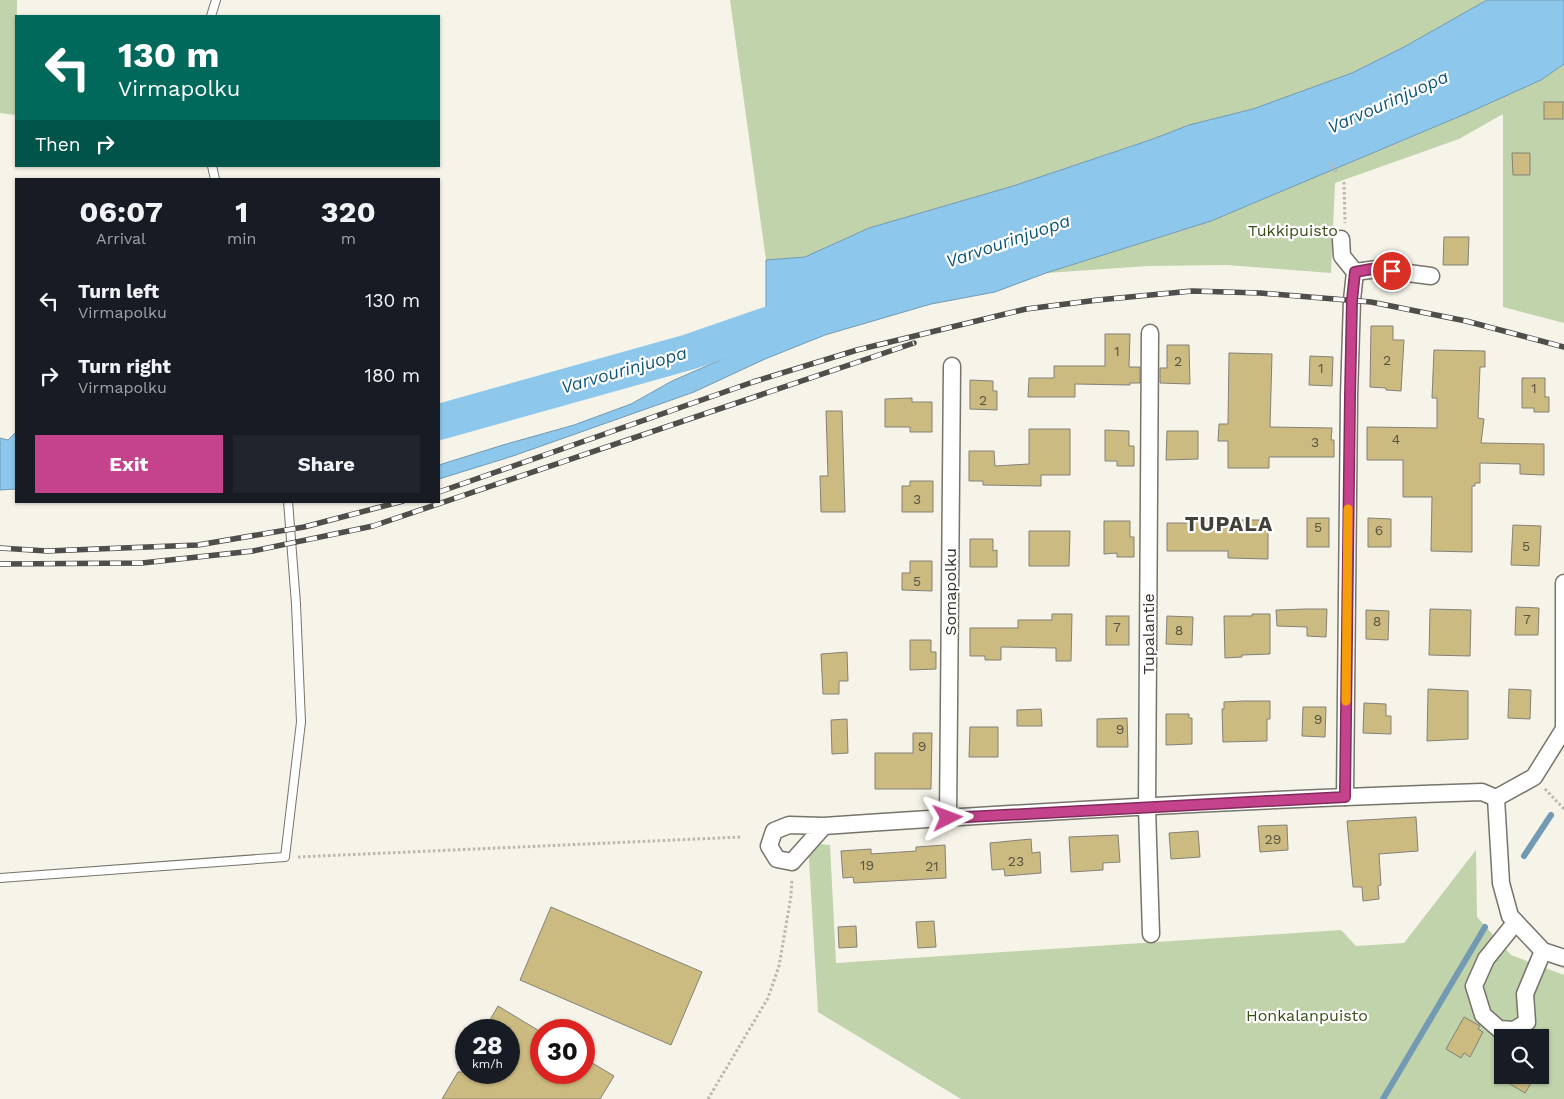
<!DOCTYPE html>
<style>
:root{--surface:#171b24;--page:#20242c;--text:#f1f3f6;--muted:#9ea1a6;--accent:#c5438c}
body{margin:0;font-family:"Work Sans",sans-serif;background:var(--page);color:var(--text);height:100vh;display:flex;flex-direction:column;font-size:19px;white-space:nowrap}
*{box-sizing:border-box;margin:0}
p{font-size:16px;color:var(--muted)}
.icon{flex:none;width:28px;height:28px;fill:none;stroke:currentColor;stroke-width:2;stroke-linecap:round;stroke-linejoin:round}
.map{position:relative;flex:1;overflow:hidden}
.details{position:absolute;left:15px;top:178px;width:425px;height:325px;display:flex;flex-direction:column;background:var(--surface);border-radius:0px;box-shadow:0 1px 4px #0004}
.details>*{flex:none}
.guide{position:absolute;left:15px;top:15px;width:425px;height:152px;border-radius:0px;box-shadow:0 1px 4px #0004;background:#00695c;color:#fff;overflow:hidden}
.buttons{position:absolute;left:1494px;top:1029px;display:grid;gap:10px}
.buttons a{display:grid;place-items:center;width:55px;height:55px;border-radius:0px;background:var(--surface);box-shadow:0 1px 4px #0004;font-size:25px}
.speed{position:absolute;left:455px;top:1019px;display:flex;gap:10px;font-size:25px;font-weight:700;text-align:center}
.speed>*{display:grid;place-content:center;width:65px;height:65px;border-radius:50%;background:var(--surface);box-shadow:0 1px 4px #0004;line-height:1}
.speed small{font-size:12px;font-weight:400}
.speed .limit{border:8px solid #d22;background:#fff;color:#111}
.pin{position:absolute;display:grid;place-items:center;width:42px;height:42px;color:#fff;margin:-21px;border:2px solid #fff;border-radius:50%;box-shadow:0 1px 5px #0007}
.me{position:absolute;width:55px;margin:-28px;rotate:87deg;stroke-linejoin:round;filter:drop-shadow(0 0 4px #0008)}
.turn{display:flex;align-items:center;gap:18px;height:105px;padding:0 20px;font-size:22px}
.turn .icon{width:65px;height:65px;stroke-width:2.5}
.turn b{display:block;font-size:35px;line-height:42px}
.then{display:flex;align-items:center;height:48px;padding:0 20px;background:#0003;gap:10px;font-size:19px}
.eta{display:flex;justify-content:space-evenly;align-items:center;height:85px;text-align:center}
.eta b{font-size:30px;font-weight:700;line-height:35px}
.button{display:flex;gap:10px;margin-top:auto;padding:10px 20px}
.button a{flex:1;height:58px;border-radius:0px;background:var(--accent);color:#fff;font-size:20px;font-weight:700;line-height:58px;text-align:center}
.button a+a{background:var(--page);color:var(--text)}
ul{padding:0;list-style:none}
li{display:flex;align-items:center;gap:15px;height:75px;padding:0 20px}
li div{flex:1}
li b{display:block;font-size:19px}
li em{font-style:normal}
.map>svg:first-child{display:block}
.green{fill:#c0d3aa;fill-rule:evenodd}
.water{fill:#8dc7eb;stroke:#729ab2}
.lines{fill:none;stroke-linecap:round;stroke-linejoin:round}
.stream{stroke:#729ab2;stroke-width:6}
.river{stroke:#8dc7eb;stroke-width:36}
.building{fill:#ccbb81;stroke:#838178}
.lane-casing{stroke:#76746b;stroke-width:10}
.street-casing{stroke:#76746b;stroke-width:19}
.path{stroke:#bab7af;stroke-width:3;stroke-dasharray:2.5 2.5;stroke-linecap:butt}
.lane{stroke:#fff;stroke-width:8}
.street{stroke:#fff;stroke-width:16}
.rail-casing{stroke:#504e4a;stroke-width:5.5}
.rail{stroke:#fff;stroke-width:4;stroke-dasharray:11;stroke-linecap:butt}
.route-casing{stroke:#802c5b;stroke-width:12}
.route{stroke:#c5438c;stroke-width:9}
.slow{stroke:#f59e0b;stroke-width:9}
.labels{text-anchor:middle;stroke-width:4.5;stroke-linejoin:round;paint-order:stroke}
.number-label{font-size:14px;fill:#585442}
.park-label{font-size:16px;fill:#374d13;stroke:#fff}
.street-label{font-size:16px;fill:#32312d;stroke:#fff}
.water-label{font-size:18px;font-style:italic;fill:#0e5779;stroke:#fff}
.district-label{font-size:21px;font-weight:bold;letter-spacing:1px;fill:#424038;stroke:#fff}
</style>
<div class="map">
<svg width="1564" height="1099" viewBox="0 0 1564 1099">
<rect width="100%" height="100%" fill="#f6f3e9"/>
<g class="green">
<polygon points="0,0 17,0 16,115 0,113"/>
<polygon points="730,0 1487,0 1404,47 1352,73 1253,109 1189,125 1153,139 1013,186 869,228 805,257 766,260"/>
<polygon points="1564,64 1564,323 1503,307 1503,114 1459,139 1335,183 1331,273 1227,265 1148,266 1046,273 1211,221 1470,112 1541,80"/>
<path d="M808 843 830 845 836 963 1341 930 1356 946 1404 943 1476 850 1477 917 1511 955 1564 975V1099H961L818 1012ZM1502 1038H1540V1075H1502Z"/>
</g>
<g class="water">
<polygon points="1487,0 1564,0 1564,64 1541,80 1470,112 1211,221 1046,273 995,292 931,304 825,335 765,359 694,392 513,456 439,479 439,465 503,445 574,425 631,404 672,381 766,340 766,260 805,257 869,228 1013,186 1153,139 1189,125 1253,109 1352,73 1404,47"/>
<polygon points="16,432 16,489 0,490 0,438 8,440"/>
</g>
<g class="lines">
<g class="stream">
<polyline points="1524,856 1551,815"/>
<polyline points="1383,1099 1485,927"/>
</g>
<polyline class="river" points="439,422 689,352 813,309"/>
</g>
<g class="building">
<rect x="1544" y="102" width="19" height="17"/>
<polygon points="1512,153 1530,153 1530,175 1513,175"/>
<polygon points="1444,237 1469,237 1468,265 1443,265"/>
<polygon points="1371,326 1393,326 1393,340 1404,340 1401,391 1386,390 1386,388 1370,387"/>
<polygon points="1105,334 1130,334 1129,367 1140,367 1140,383 1130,383 1130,385 1075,384 1075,397 1028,397 1029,378 1054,378 1054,366 1105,366"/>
<polygon points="1167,345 1189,345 1190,384 1160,383 1160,368 1167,368"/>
<polygon points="1434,350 1485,351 1485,367 1480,367 1478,418 1484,419 1481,443 1544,444 1544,475 1520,474 1520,464 1480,463 1480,483 1475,483 1475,486 1472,486 1472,552 1431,551 1432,497 1403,497 1403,460 1367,460 1367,427 1437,428 1437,398 1432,398"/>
<polygon points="1229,353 1272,354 1270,427 1332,428 1331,440 1334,440 1334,457 1269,457 1269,468 1228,468 1228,441 1218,441 1219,424 1228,424"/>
<polygon points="1310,356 1333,357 1332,386 1309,385"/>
<polygon points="1522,378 1545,378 1545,397 1549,397 1549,412 1534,412 1534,408 1522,408"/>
<polygon points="970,380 993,381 993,391 997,391 997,410 970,409"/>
<polygon points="912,398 912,402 932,402 932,432 910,432 910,427 885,427 885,399"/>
<polygon points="826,411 842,411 845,512 821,512 820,476 828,476"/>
<polygon points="1029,429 1070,429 1070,475 1041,475 1041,486 983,485 983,481 969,481 969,451 994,451 995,466 1029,464"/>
<polygon points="1105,430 1129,431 1129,446 1134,446 1134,466 1117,466 1117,461 1105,461"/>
<polygon points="1167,431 1198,431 1198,459 1166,460"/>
<polygon points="910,481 933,481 933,512 902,512 902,486 910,486"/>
<rect x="1307" y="518" width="22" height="29"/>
<polygon points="1368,518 1391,519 1391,547 1368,547"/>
<polygon points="1191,520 1268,520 1268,559 1228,558 1228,551 1167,551 1167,523 1191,523"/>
<polygon points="1104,521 1130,521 1130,537 1134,537 1134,557 1117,557 1117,553 1104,554"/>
<polygon points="1513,525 1541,526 1539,566 1511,565"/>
<polygon points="1029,531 1070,531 1069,566 1029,566"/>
<polygon points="970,539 993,539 993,551 997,550 997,567 970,567"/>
<polygon points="910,561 932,561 932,591 902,590 902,573 910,573"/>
<polygon points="1516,607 1539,608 1538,635 1515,635"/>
<polygon points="1306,609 1327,609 1326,637 1307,636 1307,627 1277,626 1276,610"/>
<polygon points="1430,609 1471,610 1470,656 1429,655"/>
<polygon points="1366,610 1389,611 1388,640 1366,639"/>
<polygon points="1052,614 1072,614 1071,661 1056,661 1056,648 1001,647 1001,660 985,660 985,656 970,656 970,628 1018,628 1018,620 1052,620"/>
<polygon points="1252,614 1270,614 1270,654 1242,655 1242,657 1225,658 1224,616 1252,616"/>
<rect x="1106" y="616" width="23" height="29"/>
<polygon points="1167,616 1193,617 1192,645 1166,644"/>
<polygon points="910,640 931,640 931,652 936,652 936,669 910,670"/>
<polygon points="847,652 848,681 839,681 839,694 823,694 821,654"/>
<polygon points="1428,689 1468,691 1468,739 1427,741"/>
<polygon points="1509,689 1531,690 1530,719 1508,718"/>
<polygon points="1243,701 1270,701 1270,719 1267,719 1267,741 1223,742 1222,709 1224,709 1224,702"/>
<polygon points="1364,703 1386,704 1386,716 1391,716 1391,734 1363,733"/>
<polygon points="1303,707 1326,707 1325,737 1302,736"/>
<polygon points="1041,709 1042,726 1017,726 1017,710"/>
<polygon points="1166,714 1189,714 1189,718 1192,718 1192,744 1166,745"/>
<polygon points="1127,718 1128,747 1097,747 1097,719"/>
<polygon points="847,719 848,753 832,754 831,720"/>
<polygon points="970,727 998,727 998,757 969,757"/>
<polygon points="913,733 932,733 931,789 875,789 875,753 913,753"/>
<polygon points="1416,817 1418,851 1379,854 1381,885 1378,886 1379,899 1363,901 1362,887 1353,887 1347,821"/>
<polygon points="1287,825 1288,850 1260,852 1258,826"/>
<polygon points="1198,831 1200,857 1171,859 1169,833"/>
<polygon points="1118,835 1120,862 1103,863 1103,870 1071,872 1069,837"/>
<polygon points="1031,839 1032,853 1040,852 1041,873 1005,876 1004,869 992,870 990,843"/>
<polygon points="945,845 946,878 854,883 853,877 843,878 841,851 871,849 871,854 916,851 916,847"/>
<polygon points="551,907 702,972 671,1045 520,980"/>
<polygon points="934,921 936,947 918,948 916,922"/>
<polygon points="856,926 857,947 839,948 838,927"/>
<polygon points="498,1006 541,1032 541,1072 584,1072 584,1058 614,1076 600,1099 442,1099 458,1072 509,1072 509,1030 484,1030"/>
<polygon points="1464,1017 1480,1026 1478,1029 1483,1032 1470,1057 1464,1053 1461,1058 1446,1049"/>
<polygon points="1495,1075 1536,1075 1525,1093"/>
</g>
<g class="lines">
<g class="lane-casing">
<g id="lane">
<polyline points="211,16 216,0"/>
<polyline points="212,166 215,179"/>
<polyline points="0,878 285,857 301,722 296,604 288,501"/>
</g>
</g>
<g class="street-casing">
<g id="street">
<polyline points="1341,239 1342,256 1355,272"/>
<polyline points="1150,333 1147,808 1151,934"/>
<polyline points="1345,797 1349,396 1352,300 1355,272 1377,269 1431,276"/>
<polyline points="1496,798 1501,883 1510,916 1543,951 1564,958"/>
<polyline points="948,818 952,366"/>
<path d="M824 826 789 825 774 831 769 846 777 859 792 862 824 826C1043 811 1262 799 1482 792L1496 798 1534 777 1564 729V583"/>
<polyline points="1515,923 1486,959 1474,986 1483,1015 1499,1029 1514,1030 1527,1022 1525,994 1543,951"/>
</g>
</g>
<g class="path">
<polyline points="1330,162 1336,172"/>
<polyline points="1344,182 1345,223"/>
<polyline points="1545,789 1564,809"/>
<polyline points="298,857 741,837"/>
<polyline points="708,1099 768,998 779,966 791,896 792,879"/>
</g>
<use href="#lane" class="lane"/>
<use href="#street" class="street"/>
<g class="rail-casing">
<g id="rail">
<polyline points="439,492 753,382 857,350 1026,309 1098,300 1192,291 1260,293 1371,302 1466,321 1564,347"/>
<polyline points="0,548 47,551 198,545 304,527 403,501"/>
<polyline points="0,564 142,563 253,551 373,526 914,343"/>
</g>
</g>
<use href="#rail" class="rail"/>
</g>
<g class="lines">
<g class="route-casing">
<polyline id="route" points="948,818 1345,797 1350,396 1352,300 1355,272 1377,268 1392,271"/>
</g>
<use href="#route" class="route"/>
<polyline class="slow" points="1346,701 1348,509"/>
</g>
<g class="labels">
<g class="number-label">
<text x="1117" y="356">1</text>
<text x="1387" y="365">2</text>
<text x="1178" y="366">2</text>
<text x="1321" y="373">1</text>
<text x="1534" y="393">1</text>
<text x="983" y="405">2</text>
<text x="1396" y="444">4</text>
<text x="1315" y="447">3</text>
<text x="917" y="504">3</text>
<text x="1318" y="532">5</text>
<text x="1379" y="535">6</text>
<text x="1526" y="551">5</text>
<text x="917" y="586">5</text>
<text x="1527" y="624">7</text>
<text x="1377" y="626">8</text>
<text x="1117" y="632">7</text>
<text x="1179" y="635">8</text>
<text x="1318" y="724">9</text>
<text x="1120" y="734">9</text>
<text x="922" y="751">9</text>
<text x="1273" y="844">29</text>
<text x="1016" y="866">23</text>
<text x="867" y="870">19</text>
<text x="932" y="871">21</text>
</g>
<g class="park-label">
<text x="1293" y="236">Tukkipuisto</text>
<text x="1307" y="1021">Honkalanpuisto</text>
</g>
<g class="street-label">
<text transform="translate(950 592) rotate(-90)" y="6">Somapolku</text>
<text transform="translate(1148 634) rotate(-90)" y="6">Tupalantie</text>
</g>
<g class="water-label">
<text transform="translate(1388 102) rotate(-24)" y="6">Varvourinjuopa</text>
<text transform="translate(1008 241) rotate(-19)" y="6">Varvourinjuopa</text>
<text transform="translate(624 370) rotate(-16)" y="6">Varvourinjuopa</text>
</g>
<g class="district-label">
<text x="1229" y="531">TUPALA</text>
</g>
</g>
</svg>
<div class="buttons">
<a><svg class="icon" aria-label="search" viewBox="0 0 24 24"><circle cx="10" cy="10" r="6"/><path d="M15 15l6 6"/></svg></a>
</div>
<div class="speed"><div>28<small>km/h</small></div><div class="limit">30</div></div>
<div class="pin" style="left:1392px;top:271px;background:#d93025"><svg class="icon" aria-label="arrive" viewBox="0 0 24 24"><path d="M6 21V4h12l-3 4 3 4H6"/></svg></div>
<svg class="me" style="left:948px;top:818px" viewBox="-20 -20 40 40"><path d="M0-17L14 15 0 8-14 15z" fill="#c5438c" stroke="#fff" stroke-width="4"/></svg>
<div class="guide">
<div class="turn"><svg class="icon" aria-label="left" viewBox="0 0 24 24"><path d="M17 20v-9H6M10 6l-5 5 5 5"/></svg><div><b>130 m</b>Virmapolku</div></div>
<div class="then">Then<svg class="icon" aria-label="right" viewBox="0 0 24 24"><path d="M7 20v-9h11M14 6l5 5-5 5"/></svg></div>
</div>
<section class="details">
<div class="eta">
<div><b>06:07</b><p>Arrival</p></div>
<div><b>1</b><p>min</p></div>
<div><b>320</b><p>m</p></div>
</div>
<ul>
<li><svg class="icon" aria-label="left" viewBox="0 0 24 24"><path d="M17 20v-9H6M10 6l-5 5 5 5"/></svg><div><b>Turn left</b><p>Virmapolku</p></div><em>130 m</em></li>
<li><svg class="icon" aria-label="right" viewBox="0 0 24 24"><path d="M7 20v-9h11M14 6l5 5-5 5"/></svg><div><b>Turn right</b><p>Virmapolku</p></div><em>180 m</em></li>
</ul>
<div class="button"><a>Exit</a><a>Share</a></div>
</section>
</div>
